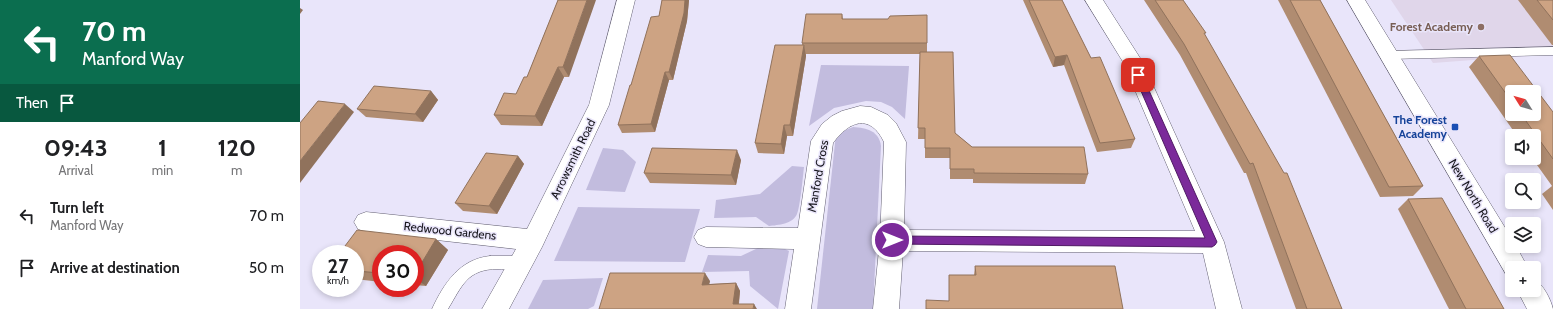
<!DOCTYPE html>
<style>
:root{--surface:#fff;--page:#f2f2f2;--text:#202124;--muted:#757577}
body{margin:0;font-family:Cabin,sans-serif;background:var(--page);color:var(--text);height:100vh;display:flex;flex-direction:column;font-size:15px;white-space:nowrap}
*{box-sizing:border-box;margin:0}
p{font-size:13px;color:var(--muted)}
.icon{flex:none;width:22px;height:22px;fill:none;stroke:currentColor;stroke-width:2;stroke-linecap:round;stroke-linejoin:round}
.map{position:relative;flex:1;overflow:hidden}
.drawer{display:flex;flex-direction:column;background:var(--surface);width:300px}
.drawer>*{flex:none}
.guide{background:#0b6e4f;color:#fff;overflow:hidden}
.needle{width:26px;rotate:307deg}
.fabs{position:absolute;left:1205px;top:85px;display:grid;gap:8px}
.fabs a{display:grid;place-items:center;width:36px;height:36px;border-radius:4px;background:var(--surface);box-shadow:0 2px 6px #0003;font-size:20px}
.speed{position:absolute;left:12px;top:245px;display:flex;gap:8px;font-size:20px;font-weight:700;text-align:center}
.speed>*{display:grid;place-content:center;width:52px;height:52px;border-radius:50%;background:var(--surface);box-shadow:0 2px 6px #0003;line-height:1}
.speed small{font-size:10px;font-weight:400}
.speed .limit{border:6px solid #d22;background:#fff;color:#111}
.pin{position:absolute;display:grid;place-items:center;width:34px;height:34px;color:#fff;margin:-17px;border-radius:8px;box-shadow:0 2px 6px #0006}
.me{position:absolute;width:44px;margin:-22px;rotate:90deg;stroke-linejoin:round;filter:drop-shadow(0 0 3px #0008)}
.turn{display:flex;align-items:center;gap:14px;height:84px;padding:0 16px;font-size:18px}
.turn .icon{width:52px;height:52px;stroke-width:2.5}
.turn b{display:block;font-size:28px;line-height:34px}
.then{display:flex;align-items:center;height:38px;padding:0 16px;background:#0003;gap:8px;font-size:15px}
.eta{display:flex;justify-content:space-evenly;align-items:center;height:68px;text-align:center}
.eta b{font-size:24px;font-weight:700;line-height:28px}
ul{padding:0;list-style:none}
li{display:flex;align-items:center;gap:12px;height:52px;padding:0 16px}
li div{flex:1}
li b{display:block;font-size:15px}
li em{font-style:normal}
main{display:flex;flex:1;min-height:0}
.map>svg:first-child{display:block}
.education{fill:#e0d6ea}
.green{fill:#c2bcde}
.lines{fill:none;stroke-linecap:round;stroke-linejoin:round}
.lane-casing{stroke:#646173;stroke-width:1}
.street-casing{stroke:#646173;stroke-width:1}
.secondary-casing{stroke:#646173;stroke-width:1}
.lane{fill:#fff;fill-rule:evenodd}
.street{fill:#fff;fill-rule:evenodd}
.secondary{fill:#fff;fill-rule:evenodd}
.wall{fill:#b08c71;fill-rule:evenodd}
.shaded-wall{fill:#90725c}
.building{fill:#cda383;stroke:#90725c}
.route{fill:#7b2a9a;stroke:#501b64}
.education-dot{fill:#8d6e63;stroke:#e9e5fa;stroke-width:1.5}
.transit-dot{fill:#1a4fb4;stroke:#e9e5fa;stroke-width:1.5}
.labels{text-anchor:middle;stroke-width:3;stroke-linejoin:round;paint-order:stroke}
.education-label{font-size:12px;font-weight:bold;fill:#785e54;stroke:#e9e5fa;text-anchor:end}
.transit-label{font-size:12px;font-weight:bold;fill:#164399;stroke:#e9e5fa;text-anchor:end}
.street-label{font-size:12px;fill:#18171e;stroke:#e9e5fa}
</style>
<main>
<section class="drawer">
<div class="guide">
<div class="turn"><svg class="icon" aria-label="left" viewBox="0 0 24 24"><path d="M17 20v-9H6M10 6l-5 5 5 5"/></svg><div><b>70 m</b>Manford Way</div></div>
<div class="then">Then<svg class="icon" aria-label="arrive" viewBox="0 0 24 24"><path d="M6 21V4h12l-3 4 3 4H6"/></svg></div>
</div>
<div class="eta">
<div><b>09:43</b><p>Arrival</p></div>
<div><b>1</b><p>min</p></div>
<div><b>120</b><p>m</p></div>
</div>
<ul>
<li><svg class="icon" aria-label="left" viewBox="0 0 24 24"><path d="M17 20v-9H6M10 6l-5 5 5 5"/></svg><div><b>Turn left</b><p>Manford Way</p></div><em>70 m</em></li>
<li><svg class="icon" aria-label="arrive" viewBox="0 0 24 24"><path d="M6 21V4h12l-3 4 3 4H6"/></svg><div><b>Arrive at destination</b></div><em>50 m</em></li>
</ul>
</section>
<div class="map">
<svg width="1253" height="309" viewBox="0 0 1253 309">
<rect width="100%" height="100%" fill="#e9e5fa"/>
<polygon class="education" points="1091,0 1253,0 1253,54 1133,63"/>
<g class="green">
<polygon points="521,65 609,66 605,119 592,107 581,102 566,101 534,108 509,126"/>
<path d="M553 127C567 128 579 131 581 146L573 309H517L536 134Z"/>
<polygon points="303,148 323,150 336,162 325,192 286,190"/>
<path d="M492 166 504 167C503 176 500 208 497 214 493 224 478 225 469 226L456 217 414 218 416 200 460 194Z"/>
<polygon points="278,207 400,209 385,262 254,261"/>
<polygon points="458,248 485,249 489,251 478,309 450,286 449,271 402,272 408,255 441,256"/>
<polygon points="303,278 294,306 288,309 228,309 243,280"/>
</g>
<g class="lines">
<g class="lane-casing">
<g id="lane">
<polygon points="1253,47 1253,55 1089,59 1085,58 1083,55 1085,52 1089,51"/>
<path d="M190 256H220L225 258 227 263 225 268C216 271 207 269 198 269 167 269 162 286 148 309H132C144 283 160 259 190 256Z"/>
</g>
</g>
<g class="street-casing">
<g id="street">
<polygon points="317,0 335,0 309,105 242,247 209,309 182,309 216,249 66,232 58,229 54,222 58,215 66,212 227,229 289,105"/>
<path d="M785 0H803L842 61 924 242 942 309H916L903 253 603 251 599 309H573L580 240 584 142C570 113 549 121 533 143L511 309H485L494 249 406 247 398 244 394 237 398 230 406 227 498 228 511 141 522 124 532 116 542 111 560 106 571 107 588 115 596 123 606 142 604 230 895 231 823 62Z"/>
</g>
</g>
<g class="secondary-casing">
<g id="secondary">
<polygon points="1047,0 1065,0 1212,239 1212,246 1216,246 1228,268 1212,268 1212,278 1207,276"/>
<path d="M1234 280C1243 283 1251 300 1253 309H1227L1217 290H1234Z"/>
</g>
</g>
<use href="#lane" class="lane"/>
<use href="#street" class="street"/>
<use href="#secondary" class="secondary"/>
</g>
<g class="wall">
<polygon points="258,0 269,77 264,77 242,126 201,125 194,115 216,94 227,77"/>
<polygon points="362,0 389,0 387,21 373,80 369,80 355,132 322,133 318,125 331,85 359,16"/>
<polygon points="723,0 762,0 791,58 835,139 831,148 797,152 764,65 753,67"/>
<polygon points="844,0 883,0 905,36 1042,309 996,309 946,173 944,173 880,55"/>
<polygon points="978,0 1020,0 1123,186 1113,196 1080,197"/>
<polygon points="1218,0 1253,0 1253,45 1252,45"/>
<polygon points="542,14 543,19 588,19 627,15 627,52 655,133 672,147 788,174 785,184 673,183 673,179 650,179 650,158 625,158 625,139 618,139 620,54 506,54 506,56 493,136 487,136 484,154 458,153 455,143 502,45 502,43"/>
<path d="M1179 56 1253 112V210L1242 194 1252 186 1232 158H1234V136H1217L1169 67ZM1212 92 1234 114H1212Z"/>
<polygon points="131,91 138,100 123,122 66,117 57,109"/>
<polygon points="218,156 224,164 197,214 163,211 155,203"/>
<polygon points="441,160 436,185 350,183 344,173"/>
<polygon points="1108,199 1204,309 1149,309 1098,209"/>
<polygon points="136,239 148,250 126,286 115,285 115,254 81,254 81,282 55,279 55,254"/>
<polygon points="675,266 823,309 649,301 649,275 674,275"/>
<polygon points="410,281 409,284 436,283 440,291 439,304 453,309 299,309"/>
</g>
<g class="shaded-wall">
<polygon points="287,0 296,0 269,77 263,67"/>
<polygon points="385,0 389,0 387,21 373,80 369,72"/>
<polygon points="0,8 3,10 0,14"/>
<polygon points="504,45 506,56 493,136 490,125"/>
<polygon points="767,55 764,65 753,67 755,57"/>
<polygon points="258,67 264,77 242,126 235,116"/>
<polygon points="365,72 369,80 355,132 351,124"/>
<polygon points="131,91 138,100 123,122 115,114"/>
<polygon points="45,104 54,112 0,183 0,161"/>
<polygon points="484,125 487,136 484,154 481,144"/>
<polygon points="437,150 441,160 436,185 431,175"/>
<polygon points="218,156 224,164 197,214 189,206"/>
<polygon points="136,239 148,250 126,286 115,278 115,274"/>
<polygon points="405,273 410,281 407,293 402,285"/>
<polygon points="436,283 440,291 438,309 433,304"/>
<polygon points="454,304 457,309 453,309"/>
</g>
<g class="building">
<polygon points="258,0 287,0 263,67 258,67 235,116 194,115 204,93 216,94 224,77 227,77"/>
<polygon points="362,0 385,0 384,13 369,72 365,72 351,124 318,125 330,85 331,85 351,17 359,16"/>
<polygon points="729,0 762,0 791,58 800,57 835,139 800,143 767,55 755,57"/>
<polygon points="855,0 883,0 906,33 904,33 984,173 987,173 1042,309 1007,309 953,163 950,164 884,44"/>
<polygon points="990,0 1020,0 1123,186 1089,187"/>
<polygon points="1237,0 1253,0 1253,20"/>
<polygon points="506,14 542,14 542,19 588,19 590,16 627,15 627,43 502,43"/>
<polygon points="475,45 504,45 490,125 484,125 481,144 455,143"/>
<polygon points="620,52 653,52 655,133 672,147 784,147 788,174 674,173 674,169 650,169 650,148 625,148 625,128 618,128"/>
<polygon points="1210,55 1253,112 1253,159 1221,114 1234,114 1234,92 1212,92 1212,102 1179,56"/>
<polygon points="74,86 131,91 115,114 57,109"/>
<polygon points="18,101 45,104 0,161 0,123"/>
<polygon points="352,148 437,150 431,175 344,173"/>
<polygon points="186,153 218,156 189,206 155,203"/>
<polygon points="1142,198 1204,309 1166,309 1108,199"/>
<polygon points="57,230 136,239 115,274 115,254 81,254 81,273 55,271 55,254 39,254"/>
<polygon points="675,266 815,266 823,309 626,309 626,300 649,301 649,275 676,275"/>
<polygon points="310,273 405,273 402,285 436,283 433,304 454,304 453,309 299,309"/>
</g>
<polygon class="route" points="838,72 842,75 917,242 915,245 912,247 592,244 588,243 587,240 588,237 592,236 905,238 834,75"/>
<circle class="education-dot" cx="1181" cy="27" r="4"/>
<rect class="transit-dot" x="1151" y="123" width="8" height="8" rx="2"/>
<g class="labels">
<g class="education-label">
<text x="1173" y="31">Forest Academy</text>
</g>
<g class="transit-label">
<text x="1147" y="124">The Forest<tspan x="1147" dy="14">Academy</tspan></text>
</g>
<g class="street-label">
<text transform="translate(273 159) rotate(-64)" y="4">Arrowsmith Road</text>
<text transform="translate(518 176) rotate(-80)" y="4">Manford Cross</text>
<text transform="translate(1173 196) rotate(59)" y="4">New North Road</text>
<text transform="translate(150 231) rotate(6)" y="4">Redwood Gardens</text>
</g>
</g>
</svg>
<div class="fabs">
<a><svg class="needle" viewBox="-14 -14 28 28"><path d="M0-13l5 13h-10z" fill="#e53935"/><path d="M0 13l5-13h-10z" fill="#757577"/></svg></a>
<a><svg class="icon" aria-label="sound" viewBox="0 0 24 24"><path d="M4 9h4l5-4v14l-5-4H4zM17 9q2 3 0 6"/></svg></a>
<a><svg class="icon" aria-label="search" viewBox="0 0 24 24"><circle cx="10" cy="10" r="6"/><path d="M15 15l6 6"/></svg></a>
<a><svg class="icon" aria-label="layers" viewBox="0 0 24 24"><path d="M12 4l9 5-9 5-9-5zM3 14l9 5 9-5"/></svg></a>
<a>+</a>
</div>
<div class="speed"><div>27<small>km/h</small></div><div class="limit">30</div></div>
<div class="pin" style="left:838px;top:75px;background:#d93025"><svg class="icon" aria-label="arrive" viewBox="0 0 24 24"><path d="M6 21V4h12l-3 4 3 4H6"/></svg></div>
<svg class="me" style="left:592px;top:240px" viewBox="-20 -20 40 40"><circle r="17" fill="#7b2a9a" stroke="#fff" stroke-width="3"/><path d="M0-11L8 9 0 5-8 9z" fill="#fff"/></svg>
</div>
</main>
